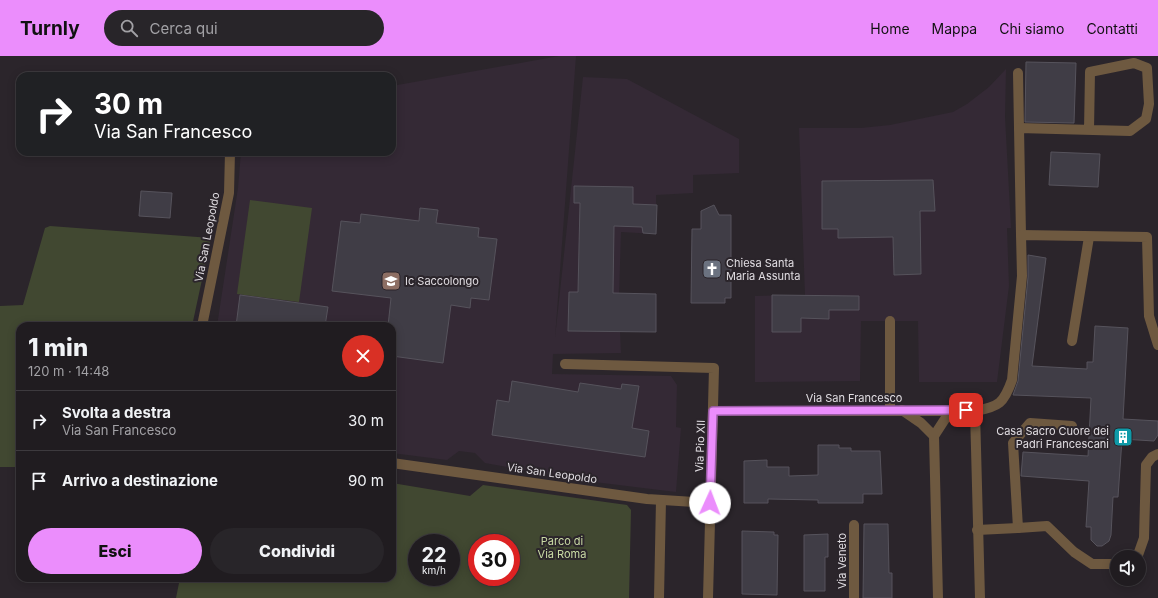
<!DOCTYPE html>
<html lang="it">
<meta charset="utf-8">
<style>
:root{--surface:#201c20;--page:#282529;--text:#f1f3f6;--muted:#a2a1a5;--line:#3d3a3e;--accent:#eb8dfc}
body{margin:0;font-family:Inter,sans-serif;background:var(--page);color:var(--text);height:100vh;display:flex;flex-direction:column;font-size:15px;white-space:nowrap}
*{box-sizing:border-box;margin:0}
p{font-size:13px;color:var(--muted)}
.icon{flex:none;width:22px;height:22px;fill:none;stroke:currentColor;stroke-width:2;stroke-linecap:round;stroke-linejoin:round}
.map{position:relative;flex:1;overflow:hidden}
.panel{position:absolute;left:16px;top:266px;width:380px;height:260px;display:flex;flex-direction:column;background:var(--surface);border-radius:12px;box-shadow:0 2px 10px #0003,0 0 0 1px var(--line)}
.panel>*{flex:none}
.top-card{position:absolute;left:16px;top:16px;width:380px;height:84px;border-radius:12px;box-shadow:0 2px 10px #0003,0 0 0 1px var(--line);background:#202124;color:#fff;overflow:hidden}
.buttons{position:absolute;left:1110px;top:494px;display:grid;gap:8px}
.buttons a{display:grid;place-items:center;width:36px;height:36px;border-radius:50%;background:var(--surface);box-shadow:0 2px 10px #0003,0 0 0 1px var(--line);font-size:20px}
.speed{position:absolute;left:408px;top:478px;display:flex;gap:8px;font-size:20px;font-weight:700;text-align:center}
.speed>*{display:grid;place-content:center;width:52px;height:52px;border-radius:50%;background:var(--surface);box-shadow:0 2px 10px #0003,0 0 0 1px var(--line);line-height:1}
.speed small{font-size:10px;font-weight:400}
.speed .limit{border:6px solid #d22;background:#fff;color:#111}
.pin{position:absolute;display:grid;place-items:center;width:34px;height:34px;color:#fff;margin:-17px;border-radius:8px;box-shadow:0 2px 6px #0006}
.me{position:absolute;width:44px;margin:-22px;rotate:2deg;stroke-linejoin:round;filter:drop-shadow(0 0 3px #0008)}
.turn{display:flex;align-items:center;gap:14px;height:84px;padding:0 12px;font-size:18px}
.turn .icon{width:52px;height:52px;stroke-width:2.5}
.turn b{display:block;font-size:28px;line-height:34px}
.round{display:grid;place-items:center;flex:none;width:42px;height:42px;border-radius:21px;background:var(--page)}
.summary{display:flex;align-items:center;justify-content:space-between;height:68px;padding:0 12px}
h1{font-size:24px;font-weight:800;line-height:30px}
.cta{display:flex;gap:8px;margin-top:auto;padding:8px 12px}
.cta a{flex:1;height:46px;border-radius:24px;background:var(--accent);color:#111;font-size:16px;font-weight:800;line-height:46px;text-align:center}
.cta a+a{background:var(--page);color:var(--text)}
ul{padding:0;list-style:none}
li{display:flex;align-items:center;gap:12px;height:60px;padding:0 12px;border-top:1px solid var(--line)}
li div{flex:1}
li b{display:block;font-size:15px}
li em{font-style:normal}
header{display:flex;align-items:center;gap:24px;box-sizing:border-box;height:56px;padding:0 20px;background:var(--accent);color:#111}
header strong{font-size:19px}
nav{display:flex;gap:22px;margin-inline-start:auto;font-size:14px}
.search{width:280px;height:36px;background:var(--page);display:flex;align-items:center;gap:10px;box-sizing:border-box;padding:0 14px;border-radius:22px;color:var(--muted);font-size:15px}
.map>svg:first-child{display:block}
.built{fill:#342935}
.green{fill:#414831;fill-rule:evenodd}
.building{fill:#403d46;stroke:#56535c}
.lines{fill:none;stroke-linecap:round;stroke-linejoin:round}
.minor{stroke:#6e5940;stroke-width:10}
.route-casing{stroke:#995ca4;stroke-width:10}
.route{stroke:#eb8dfc;stroke-width:7}
.labels{text-anchor:middle;stroke-width:4;stroke-linejoin:round;paint-order:stroke}
.street-label{font-size:11px;fill:#e1dde2;stroke:#2b252b}
.poi-label{font-size:11px;fill:#e1dde2;stroke:#2b252b;text-anchor:start}
.park-label{font-size:11px;fill:#cadba5;stroke:#2b252b}
</style>
<header>
<strong>Turnly</strong>
<div class="search"><svg class="icon" aria-label="search" viewBox="0 0 24 24"><circle cx="10" cy="10" r="6"/><path d="M15 15l6 6"/></svg>Cerca qui</div>
<nav><a>Home</a><a>Mappa</a><a>Chi siamo</a><a>Contatti</a></nav>
</header>
<div class="map">
<svg width="1158" height="542" viewBox="0 0 1158 542">
<rect width="100%" height="100%" fill="#2b252b"/>
<g class="built">
<polygon points="559,0 576,0 555,282 583,21 627,23 739,83 739,117 693,119 693,137 656,139 656,178 621,176 618,275 620,275 621,297 553,298 552,318 671,320 677,329 676,371 681,372 676,436 586,425 485,407 475,397 459,395 447,404 392,397 392,270 217,270 238,132 241,96 392,96 392,30"/>
<polygon points="1006,13 1005,61 1011,172 1007,172 1009,230 997,326 919,326 918,265 861,265 860,325 755,326 755,240 805,239 799,72 861,72 890,69 953,56 967,48 989,31"/>
</g>
<g class="green">
<polygon points="250,144 312,152 299,246 237,238"/>
<polygon points="50,170 211,182 192,270 20,270 20,411 0,411 0,250 23,249 45,172"/>
<path d="M392 427 470 440 483 429 627 449 631 454 629 542H176L180 522H392ZM417 487H451V521H417ZM477 487H511V521H477Z"/>
</g>
<g class="building">
<polygon points="1026,6 1076,7 1074,67 1025,66"/>
<polygon points="1051,96 1100,98 1098,131 1049,129"/>
<polygon points="933,124 935,155 920,155 921,218 894,219 893,181 838,182 838,173 822,173 822,125"/>
<polygon points="574,130 633,131 633,148 657,149 656,178 643,177 642,171 614,170 613,237 656,238 656,276 568,275 569,236 578,236 580,147 574,147"/>
<polygon points="141,135 172,137 170,162 139,160"/>
<polygon points="714,149 719,159 731,159 731,242 725,242 725,247 691,247 692,173 701,173 701,155"/>
<polygon points="420,152 438,154 436,167 479,172 478,181 497,183 489,244 471,242 470,252 451,249 443,307 392,300 392,270 388,270 391,242 332,235 341,165 360,167 361,158 419,165"/>
<polygon points="1028,199 1046,202 1032,310 1087,313 1087,306 1093,306 1095,270 1128,272 1123,363 1158,365 1158,379 1154,385 1122,383 1118,441 1113,441 1111,479 1109,485 1102,490 1097,490 1091,484 1091,471 1086,471 1089,425 1021,420 1023,396 1088,400 1091,342 1013,339 1018,325 1028,221"/>
<polygon points="240,239 328,251 325,270 236,270"/>
<polygon points="772,239 859,240 859,254 829,254 829,263 801,262 801,276 772,276"/>
<polygon points="512,325 578,336 580,327 621,333 622,328 639,330 632,372 649,375 645,401 492,379 497,344 509,346"/>
<polygon points="818,389 839,389 839,392 851,392 851,395 880,395 882,438 863,438 863,447 818,447 818,444 768,443 768,447 744,447 744,405 767,404 767,411 789,411 789,420 818,419"/>
<polygon points="864,468 888,468 889,517 892,517 892,542 863,542"/>
<polygon points="742,475 774,476 774,479 778,479 777,539 742,538"/>
<polygon points="828,478 828,501 825,501 825,535 804,535 804,479"/>
</g>
<g class="lines">
<g class="minor">
<polyline points="1018,17 1019,72"/>
<polyline points="1021,179 1019,72 1130,75 1146,63 1149,48 1147,12 1134,7 1090,16 1089,74"/>
<polyline points="202,270 229,137 230,96"/>
<polyline points="1072,285 1089,181"/>
<polyline points="565,308 714,312 708,542"/>
<polyline points="890,354 890,265"/>
<polyline points="902,354 921,367 934,380 938,542"/>
<path d="M713 355H975C999 351 1004 347 1012 324L1022 220 1021 179 1147 181 1149 260 1158 289"/>
<polyline points="975,355 980,542"/>
<polyline points="1072,370 1030,367 1013,387 1018,472 1047,470 1074,496 1092,508 1117,508"/>
<polyline points="934,380 945,363 957,354"/>
<polyline points="392,407 647,443 710,447"/>
<polyline points="977,474 1018,472"/>
<polyline points="1134,501 1138,499 1144,482 1146,409 1152,401 1158,398"/>
<polyline points="659,542 661,444"/>
<polyline points="854,542 854,469"/>
</g>
</g>
<g class="lines">
<g class="route-casing">
<polyline id="route" points="710,447 713,355 966,354"/>
</g>
<use href="#route" class="route"/>
</g>
<defs>
<g id="church-square" transform="scale(1)"><rect x="-9" y="-9" width="18" height="18" rx="4" fill="#6b7280" stroke="#2b252b"/><path d="M-1.2-6h2.4v3.5h3.3v2.4h-3.3V6h-2.4V-.1h-3.3v-2.4h3.3Z" fill="#fff"/></g>
<g id="school-square" transform="scale(1)"><rect x="-9" y="-9" width="18" height="18" rx="4" fill="#8d6e63" stroke="#2b252b"/><path d="M0-5L7-2L0 1L-7-2ZM-4 1L0 2.5L4 1V4Q0 6-4 4Z" fill="#fff"/></g>
<g id="building-square" transform="scale(1)"><rect x="-9" y="-9" width="18" height="18" rx="4" fill="#0f9aa8" stroke="#2b252b"/><path d="M-4-6H4V6H1V3H-1V6H-4ZM-2.5-4.3h1.7v1.8h-1.7ZM.8-4.3h1.7v1.8H.8ZM-2.5-1h1.7V.8h-1.7ZM.8-1h1.7V.8H.8Z" fill="#fff"/></g>
</defs>
<g fill-rule="evenodd">
<use href="#church-square" x="712" y="213"/>
<use href="#school-square" x="391" y="225"/>
<use href="#building-square" x="1123" y="381"/>
</g>
<g class="labels">
<g class="street-label">
<text transform="translate(207 181) rotate(-79)" y="4">Via San Leopoldo</text>
<text x="854" y="346">Via San Francesco</text>
<text transform="translate(700 390) rotate(-88)" y="4">Via Pio XII</text>
<text transform="translate(552 417) rotate(8)" y="4">Via San Leopoldo</text>
<text transform="translate(842 505) rotate(-90)" y="4">Via Veneto</text>
</g>
<g class="poi-label">
<text x="726" y="211">Chiesa Santa<tspan x="726" dy="13">Maria Assunta</tspan></text>
<text x="405" y="229">Ic Saccolongo</text>
<text x="1109" y="379" text-anchor="end">Casa Sacro Cuore dei<tspan x="1109" dy="13">Padri Francescani</tspan></text>
</g>
<g class="park-label">
<text x="562" y="489">Parco di<tspan x="562" dy="13">Via Roma</tspan></text>
</g>
</g>
</svg>
<div class="buttons">
<a><svg class="icon" aria-label="sound" viewBox="0 0 24 24"><path d="M4 9h4l5-4v14l-5-4H4zM17 9q2 3 0 6"/></svg></a>
</div>
<div class="speed"><div>22<small>km/h</small></div><div class="limit">30</div></div>
<div class="pin" style="left:966px;top:354px;background:#d93025"><svg class="icon" aria-label="arrive" viewBox="0 0 24 24"><path d="M6 21V4h12l-3 4 3 4H6"/></svg></div>
<svg class="me" style="left:710px;top:447px" viewBox="-20 -20 40 40"><circle r="19" fill="#fff"/><path d="M0-13L10 11 0 6-10 11z" fill="#eb8dfc"/></svg>
<div class="top-card">
<div class="turn"><svg class="icon" aria-label="right" viewBox="0 0 24 24"><path d="M7 20v-9h11M14 6l5 5-5 5"/></svg><div><b>30 m</b>Via San Francesco</div></div>
</div>
<section class="panel">
<div class="summary"><div><h1>1 min</h1><p>120 m · 14:48</p></div><a class="round" style="background:#d93025;color:#fff"><svg class="icon" aria-label="close" viewBox="0 0 24 24"><path d="M6 6l12 12M18 6L6 18"/></svg></a></div>
<ul>
<li><svg class="icon" aria-label="right" viewBox="0 0 24 24"><path d="M7 20v-9h11M14 6l5 5-5 5"/></svg><div><b>Svolta a destra</b><p>Via San Francesco</p></div><em>30 m</em></li>
<li><svg class="icon" aria-label="arrive" viewBox="0 0 24 24"><path d="M6 21V4h12l-3 4 3 4H6"/></svg><div><b>Arrivo a destinazione</b></div><em>90 m</em></li>
</ul>
<div class="cta"><a>Esci</a><a>Condividi</a></div>
</section>
</div>
